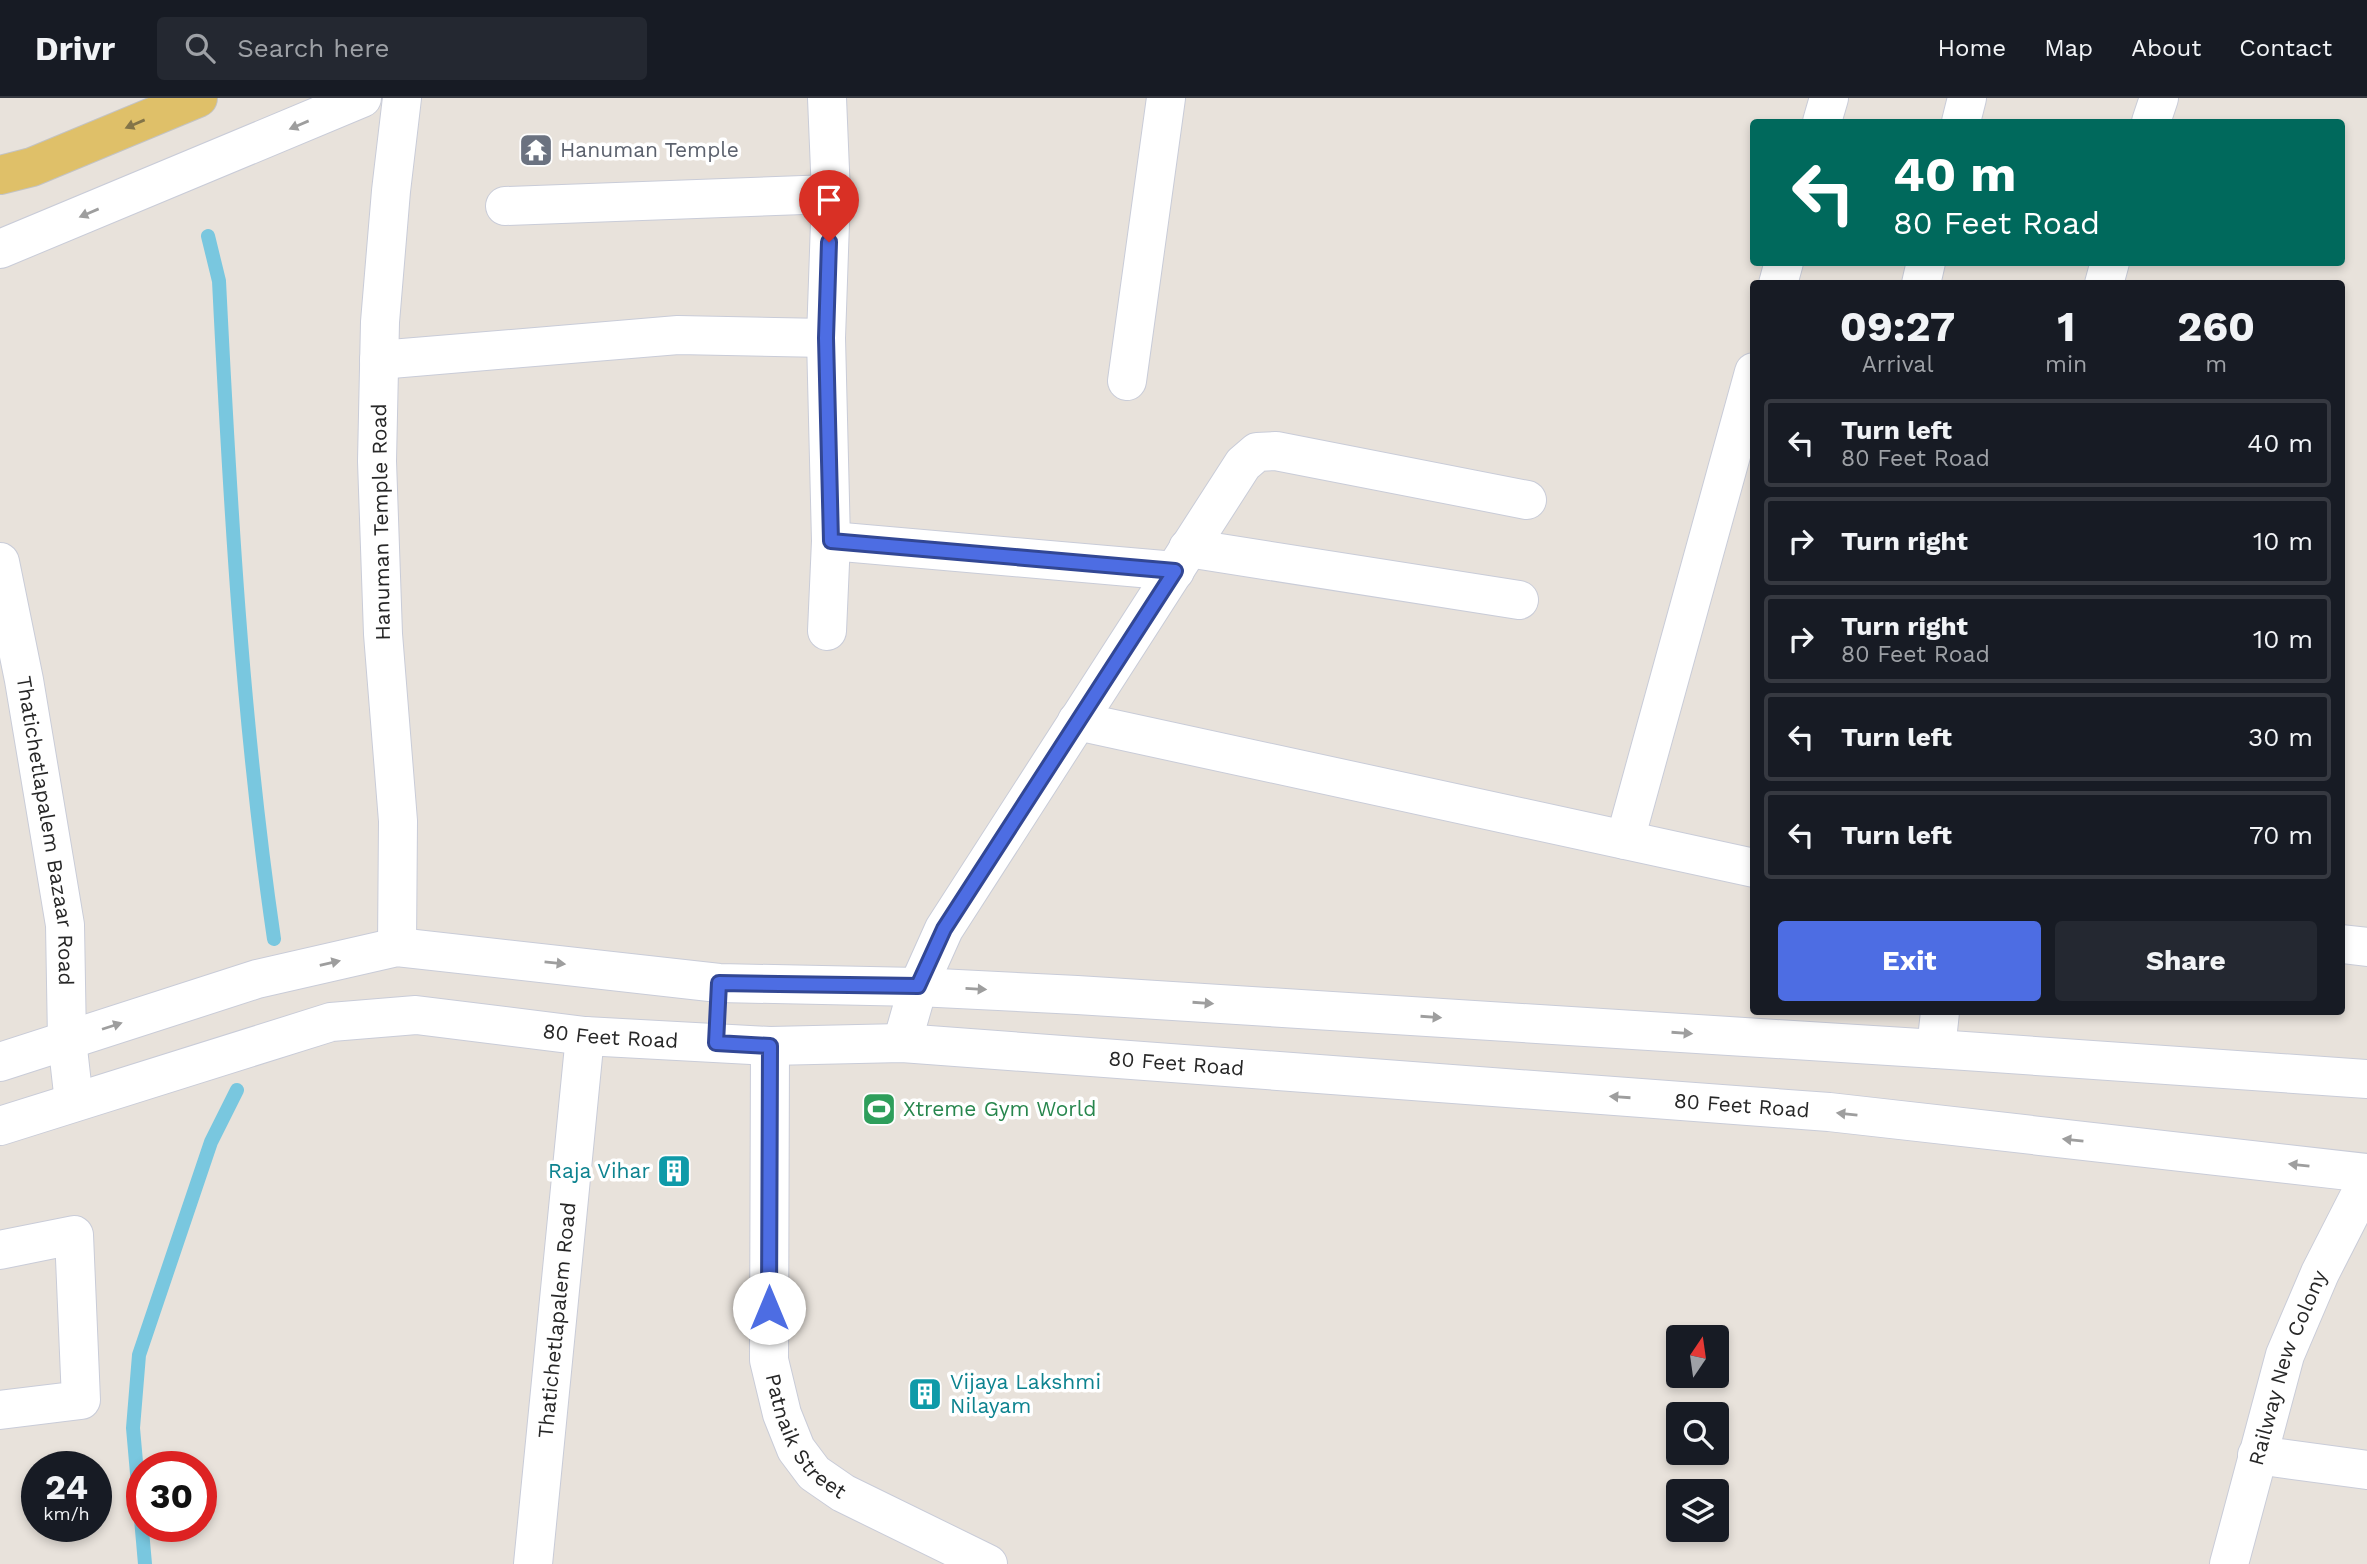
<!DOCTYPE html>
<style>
:root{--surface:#171b24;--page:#242831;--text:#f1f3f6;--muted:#9ea1a6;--line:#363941;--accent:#4d6de3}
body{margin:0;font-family:"Work Sans",sans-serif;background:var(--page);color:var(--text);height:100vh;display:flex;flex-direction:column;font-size:26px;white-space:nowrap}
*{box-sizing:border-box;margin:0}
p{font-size:23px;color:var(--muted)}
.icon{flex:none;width:38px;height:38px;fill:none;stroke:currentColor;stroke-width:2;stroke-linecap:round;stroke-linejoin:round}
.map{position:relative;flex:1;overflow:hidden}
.panel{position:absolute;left:1750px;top:182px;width:595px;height:735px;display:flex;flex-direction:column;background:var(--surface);border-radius:7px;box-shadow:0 4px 10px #0003}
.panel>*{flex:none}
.guide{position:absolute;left:1750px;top:21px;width:595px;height:147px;border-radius:7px;box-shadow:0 4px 10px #0003;background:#00695c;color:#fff;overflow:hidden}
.needle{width:46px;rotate:13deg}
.controls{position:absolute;left:1666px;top:1227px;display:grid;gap:14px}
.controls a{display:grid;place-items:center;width:63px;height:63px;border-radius:7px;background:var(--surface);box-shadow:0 4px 10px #0003;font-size:35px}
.speed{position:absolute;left:21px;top:1353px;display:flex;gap:14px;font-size:35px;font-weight:700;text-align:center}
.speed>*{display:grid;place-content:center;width:91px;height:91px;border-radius:50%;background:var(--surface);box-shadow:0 4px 10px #0003;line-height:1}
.speed small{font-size:18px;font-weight:400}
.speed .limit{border:10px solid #d22;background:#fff;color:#111}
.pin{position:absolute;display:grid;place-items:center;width:60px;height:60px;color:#fff;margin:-72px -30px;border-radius:50% 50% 50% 0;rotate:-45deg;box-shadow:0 0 7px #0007}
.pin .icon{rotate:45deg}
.me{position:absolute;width:77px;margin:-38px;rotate:0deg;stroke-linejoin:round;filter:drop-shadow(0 0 5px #0008)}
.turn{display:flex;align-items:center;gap:24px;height:147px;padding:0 28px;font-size:32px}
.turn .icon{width:91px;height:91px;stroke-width:2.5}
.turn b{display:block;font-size:49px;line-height:60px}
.eta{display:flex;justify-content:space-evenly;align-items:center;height:119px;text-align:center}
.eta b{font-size:42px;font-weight:700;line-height:49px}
.action{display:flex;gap:14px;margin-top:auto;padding:14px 28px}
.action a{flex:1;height:80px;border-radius:7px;background:var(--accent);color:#fff;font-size:28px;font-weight:700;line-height:80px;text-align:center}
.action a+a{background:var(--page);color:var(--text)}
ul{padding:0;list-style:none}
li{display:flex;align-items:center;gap:21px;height:88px;margin:0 14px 10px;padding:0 14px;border:4px solid var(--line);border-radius:7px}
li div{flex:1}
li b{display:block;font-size:26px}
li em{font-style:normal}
header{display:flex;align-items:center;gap:42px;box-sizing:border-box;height:98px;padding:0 35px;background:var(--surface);border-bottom:2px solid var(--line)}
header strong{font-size:33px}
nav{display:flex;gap:38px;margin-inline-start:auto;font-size:24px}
.search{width:490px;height:63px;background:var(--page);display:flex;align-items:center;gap:18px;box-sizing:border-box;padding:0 24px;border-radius:7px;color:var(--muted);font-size:26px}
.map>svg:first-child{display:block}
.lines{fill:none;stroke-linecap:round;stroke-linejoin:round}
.stream{stroke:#79c7df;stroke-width:14}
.street-casing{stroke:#c9ccd8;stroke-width:40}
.secondary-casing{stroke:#c9ccd8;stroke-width:40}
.primary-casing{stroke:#c3c3c3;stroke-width:40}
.street{stroke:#fff;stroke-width:38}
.secondary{stroke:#fff;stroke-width:38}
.primary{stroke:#dfc069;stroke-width:38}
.oneway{fill:#837448}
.oneway2{fill:#9e9e9e}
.route-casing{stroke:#324794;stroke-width:18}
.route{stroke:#4d6de3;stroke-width:12}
.labels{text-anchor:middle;stroke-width:7;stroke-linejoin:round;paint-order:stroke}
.worship-label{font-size:21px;fill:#5b616d;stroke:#fff;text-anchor:start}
.street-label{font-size:21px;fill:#272727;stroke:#fff}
.leisure-label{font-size:21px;fill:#27864d;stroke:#fff;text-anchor:start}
.culture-label{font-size:21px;fill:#0d838f;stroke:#fff;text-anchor:end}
</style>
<header>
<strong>Drivr</strong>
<div class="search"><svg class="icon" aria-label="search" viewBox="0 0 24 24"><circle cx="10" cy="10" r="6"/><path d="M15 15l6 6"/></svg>Search here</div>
<nav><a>Home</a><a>Map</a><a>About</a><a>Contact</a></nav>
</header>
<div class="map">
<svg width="2367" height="1466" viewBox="0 0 2367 1466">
<rect width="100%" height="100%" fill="#e8e2db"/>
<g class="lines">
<g class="stream">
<path d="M208 138 219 183C230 403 242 623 274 841"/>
<polyline points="145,1466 133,1330 139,1257 211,1044 237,992"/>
</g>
<g class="street-casing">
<g id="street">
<polyline points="1822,24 1829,0"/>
<polyline points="1961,24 1967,0"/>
<polyline points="2151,24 2159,0"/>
<polyline points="505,108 831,96"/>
<polyline points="1778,186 1784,164"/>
<polyline points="1921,186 1926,164"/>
<polyline points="2104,186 2110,164"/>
<polyline points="379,262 678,237 826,240"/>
<polyline points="1127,283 1166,0"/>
<polyline points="831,443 1175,473"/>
<polyline points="1188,450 1519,502"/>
<path id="s1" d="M0 464 24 582 65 827 67 942 74 1004"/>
<polyline points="827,533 831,443 826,240 831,96 827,0"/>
<polyline points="1077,623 1754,770"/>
<polyline points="1625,742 1754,274"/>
<polyline points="2342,846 2367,849"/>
<polyline points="397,849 398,723 383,536 377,363 380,224 391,93 402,0"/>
<polyline points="902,945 918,889 944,831 1243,366 1257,354 1276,353 1527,402"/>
<path id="s2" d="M770 948 769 1262 782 1316 796 1351 814 1375 843 1395 988 1466"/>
<polyline points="1936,951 1940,914"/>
<polyline points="0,1152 74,1137 81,1302 0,1312"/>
<polyline points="2257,1357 2367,1372"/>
<path id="s3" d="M533 1466 585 938"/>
</g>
</g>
<g class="secondary-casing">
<g id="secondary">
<polyline points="0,151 362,0"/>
<polyline points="0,964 257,881 397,849 719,885 918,889 1077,897 1936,951 2367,981"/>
<path id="s4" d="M0 1028 331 924 416 917 585 938 770 948 902 945 1829 1014 2367 1075"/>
<path id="s5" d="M2229 1466 2285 1257 2320 1175 2367 1083"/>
</g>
</g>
<g class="primary-casing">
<polyline id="primary" points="0,77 32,69 198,0"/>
</g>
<use href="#street" class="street"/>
<use href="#secondary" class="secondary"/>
<use href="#primary" class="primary"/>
</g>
<defs><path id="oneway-solid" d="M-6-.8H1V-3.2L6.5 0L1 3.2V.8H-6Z" transform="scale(1.75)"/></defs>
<use class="oneway" href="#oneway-solid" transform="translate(135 26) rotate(157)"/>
<g class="oneway2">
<use href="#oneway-solid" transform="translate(299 27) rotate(157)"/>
<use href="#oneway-solid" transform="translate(89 115) rotate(157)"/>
<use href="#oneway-solid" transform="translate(330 865) rotate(-13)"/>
<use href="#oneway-solid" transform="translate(555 865) rotate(6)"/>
<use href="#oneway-solid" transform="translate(976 891) rotate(3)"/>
<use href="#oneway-solid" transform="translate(1203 905) rotate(4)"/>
<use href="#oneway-solid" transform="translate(1431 919) rotate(4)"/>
<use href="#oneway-solid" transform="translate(112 928) rotate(-18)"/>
<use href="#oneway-solid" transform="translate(1682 935) rotate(4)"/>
<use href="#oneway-solid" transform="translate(1620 999) rotate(-176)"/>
<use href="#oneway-solid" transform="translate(1847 1016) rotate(-174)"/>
<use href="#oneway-solid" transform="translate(2073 1042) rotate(-174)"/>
<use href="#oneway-solid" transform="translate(2299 1067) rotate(-174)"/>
</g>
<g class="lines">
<g class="route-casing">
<polyline id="route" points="769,1210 770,948 716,945 719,885 918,888 944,831 1175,473 831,443 826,240 829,144"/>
</g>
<use href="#route" class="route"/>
</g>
<defs>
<g id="temple-square" transform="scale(1.75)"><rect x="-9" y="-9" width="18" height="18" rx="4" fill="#6b7280" stroke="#fff"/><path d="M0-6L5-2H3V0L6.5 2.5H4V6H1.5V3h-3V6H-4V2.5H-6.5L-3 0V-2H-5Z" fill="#fff"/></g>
<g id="stadium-square" transform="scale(1.75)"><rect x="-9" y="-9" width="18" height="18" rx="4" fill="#2e9e5b" stroke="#fff"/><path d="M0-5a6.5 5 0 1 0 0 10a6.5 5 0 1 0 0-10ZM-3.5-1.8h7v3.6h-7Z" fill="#fff"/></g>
<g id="building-square" transform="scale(1.75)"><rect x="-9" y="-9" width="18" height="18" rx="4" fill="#0f9aa8" stroke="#fff"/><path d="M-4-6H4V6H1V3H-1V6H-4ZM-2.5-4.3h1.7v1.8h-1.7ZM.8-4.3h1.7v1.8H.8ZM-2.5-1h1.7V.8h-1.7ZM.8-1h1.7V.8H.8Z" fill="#fff"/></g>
</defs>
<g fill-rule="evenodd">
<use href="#temple-square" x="536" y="52"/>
<use href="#stadium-square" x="879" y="1011"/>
<use href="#building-square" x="674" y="1073"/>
<use href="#building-square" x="925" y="1296"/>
</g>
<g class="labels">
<g class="worship-label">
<text x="560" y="59">Hanuman Temple</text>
</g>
<g class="street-label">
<text transform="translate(381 424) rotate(-91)" y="7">Hanuman Temple Road</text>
<text dy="7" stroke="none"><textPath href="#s1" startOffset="273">Thatichetlapalem Bazaar Road</textPath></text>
<text dy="7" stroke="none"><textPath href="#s4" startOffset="628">80 Feet Road</textPath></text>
<text dy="7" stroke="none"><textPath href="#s4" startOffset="1195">80 Feet Road</textPath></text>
<text dy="7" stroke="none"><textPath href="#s4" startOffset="1762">80 Feet Road</textPath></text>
<text dy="7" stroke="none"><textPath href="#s3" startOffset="245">Thatichetlapalem Road</textPath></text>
<text dy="7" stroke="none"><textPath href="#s5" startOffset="205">Railway New Colony</textPath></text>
<text dy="7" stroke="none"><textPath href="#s2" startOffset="401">Patnaik Street</textPath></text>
</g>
<g class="leisure-label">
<text x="903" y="1018">Xtreme Gym World</text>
</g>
<g class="culture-label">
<text x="650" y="1080">Raja Vihar</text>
<text x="950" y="1291" text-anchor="start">Vijaya Lakshmi<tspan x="950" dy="24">Nilayam</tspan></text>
</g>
</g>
</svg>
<div class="controls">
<a><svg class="needle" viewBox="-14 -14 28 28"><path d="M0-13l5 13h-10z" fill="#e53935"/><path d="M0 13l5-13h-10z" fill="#9ea1a6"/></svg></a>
<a><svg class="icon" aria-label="search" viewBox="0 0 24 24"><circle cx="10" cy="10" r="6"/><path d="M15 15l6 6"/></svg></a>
<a><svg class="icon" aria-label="layers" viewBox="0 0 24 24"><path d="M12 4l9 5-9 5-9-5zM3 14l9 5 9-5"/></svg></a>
</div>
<div class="speed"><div>24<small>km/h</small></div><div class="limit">30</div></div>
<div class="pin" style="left:829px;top:144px;background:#d93025"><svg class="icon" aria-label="arrive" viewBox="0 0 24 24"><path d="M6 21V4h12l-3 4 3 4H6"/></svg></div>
<svg class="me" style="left:769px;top:1210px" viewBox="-20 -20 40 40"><circle r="19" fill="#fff"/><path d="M0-13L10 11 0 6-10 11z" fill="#4d6de3"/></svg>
<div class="guide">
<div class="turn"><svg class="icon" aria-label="left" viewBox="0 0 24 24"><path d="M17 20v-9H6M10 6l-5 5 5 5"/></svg><div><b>40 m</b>80 Feet Road</div></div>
</div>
<section class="panel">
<div class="eta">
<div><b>09:27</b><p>Arrival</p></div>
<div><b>1</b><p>min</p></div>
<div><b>260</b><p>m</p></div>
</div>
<ul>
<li><svg class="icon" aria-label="left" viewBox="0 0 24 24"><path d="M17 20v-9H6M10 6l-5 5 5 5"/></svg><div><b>Turn left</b><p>80 Feet Road</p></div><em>40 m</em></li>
<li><svg class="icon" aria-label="right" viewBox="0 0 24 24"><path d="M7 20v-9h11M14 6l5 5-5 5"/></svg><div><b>Turn right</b></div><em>10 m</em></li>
<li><svg class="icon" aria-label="right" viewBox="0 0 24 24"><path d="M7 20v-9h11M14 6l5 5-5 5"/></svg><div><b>Turn right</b><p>80 Feet Road</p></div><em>10 m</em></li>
<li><svg class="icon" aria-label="left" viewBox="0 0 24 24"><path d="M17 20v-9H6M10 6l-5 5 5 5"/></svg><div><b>Turn left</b></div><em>30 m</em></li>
<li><svg class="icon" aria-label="left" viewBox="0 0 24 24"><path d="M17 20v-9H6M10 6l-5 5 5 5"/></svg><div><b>Turn left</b></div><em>70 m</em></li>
</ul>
<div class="action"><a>Exit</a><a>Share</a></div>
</section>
</div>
